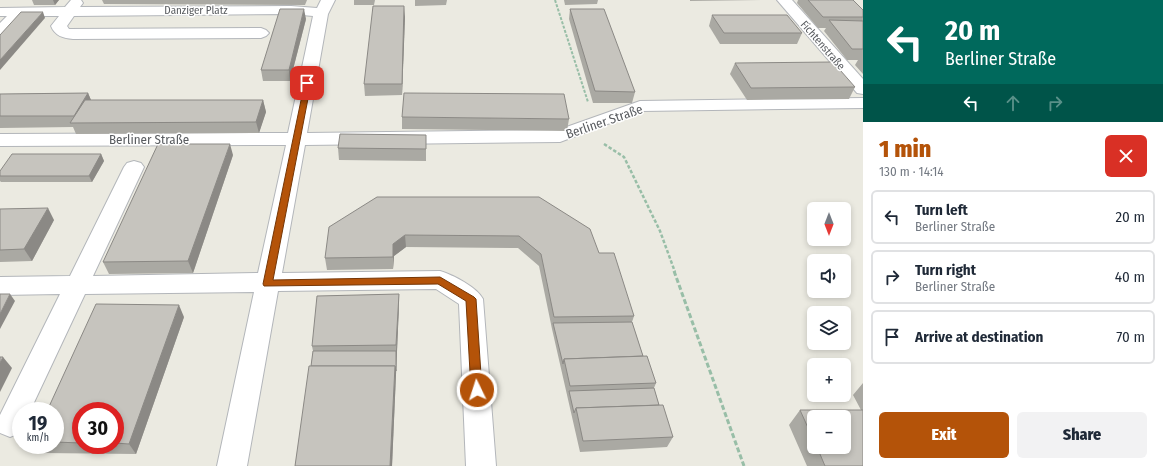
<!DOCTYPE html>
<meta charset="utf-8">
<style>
:root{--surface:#fff;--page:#f2f2f3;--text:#1f2937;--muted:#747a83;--line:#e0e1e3;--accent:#b45309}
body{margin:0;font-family:"Fira Sans Condensed",sans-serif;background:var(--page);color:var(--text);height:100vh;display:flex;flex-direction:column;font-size:15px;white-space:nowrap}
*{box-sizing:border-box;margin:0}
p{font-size:13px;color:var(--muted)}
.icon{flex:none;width:22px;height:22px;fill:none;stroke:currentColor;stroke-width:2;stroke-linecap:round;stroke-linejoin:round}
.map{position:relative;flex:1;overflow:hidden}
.drawer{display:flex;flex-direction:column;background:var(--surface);width:300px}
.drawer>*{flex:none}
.banner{background:#00695c;color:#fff;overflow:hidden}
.needle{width:26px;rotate:180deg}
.tools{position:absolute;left:807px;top:202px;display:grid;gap:8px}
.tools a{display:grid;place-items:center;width:44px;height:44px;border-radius:6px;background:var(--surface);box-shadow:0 2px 6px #0003;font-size:20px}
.speed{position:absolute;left:12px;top:402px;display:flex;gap:8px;font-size:20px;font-weight:700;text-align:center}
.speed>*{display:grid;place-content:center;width:52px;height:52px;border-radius:50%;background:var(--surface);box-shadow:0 2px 6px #0003;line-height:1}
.speed small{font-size:10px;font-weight:400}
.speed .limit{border:6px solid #d22;background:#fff;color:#111}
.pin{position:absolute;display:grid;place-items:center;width:34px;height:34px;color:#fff;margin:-17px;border-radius:8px;box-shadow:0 2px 6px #0006}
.me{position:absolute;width:44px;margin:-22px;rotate:356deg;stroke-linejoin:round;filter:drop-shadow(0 0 3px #0008)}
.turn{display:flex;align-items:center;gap:14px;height:84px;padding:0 16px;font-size:18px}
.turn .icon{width:52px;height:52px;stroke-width:2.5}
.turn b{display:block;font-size:28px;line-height:34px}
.lanes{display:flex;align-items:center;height:38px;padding:0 16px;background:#0003;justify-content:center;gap:20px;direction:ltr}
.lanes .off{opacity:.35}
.round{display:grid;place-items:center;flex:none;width:42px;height:42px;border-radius:6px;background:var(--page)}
.summary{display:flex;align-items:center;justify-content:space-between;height:68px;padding:0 16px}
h1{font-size:24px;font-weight:800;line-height:30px;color:var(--accent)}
.primary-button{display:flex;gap:8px;margin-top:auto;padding:8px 16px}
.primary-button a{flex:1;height:46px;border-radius:6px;background:var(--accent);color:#fff;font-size:16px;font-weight:800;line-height:46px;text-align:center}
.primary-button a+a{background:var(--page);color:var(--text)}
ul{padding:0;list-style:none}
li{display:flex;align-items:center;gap:12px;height:54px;margin:0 8px 6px;padding:0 8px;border:2px solid var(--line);border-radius:6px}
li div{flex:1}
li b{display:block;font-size:15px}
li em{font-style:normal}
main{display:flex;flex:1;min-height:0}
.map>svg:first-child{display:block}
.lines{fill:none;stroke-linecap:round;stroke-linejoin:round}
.minor-casing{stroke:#b3b6ba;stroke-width:2}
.path-far2{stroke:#98bea7;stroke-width:2;stroke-dasharray:3 1.5;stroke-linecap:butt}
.path-far1{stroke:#98bea7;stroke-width:2.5;stroke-dasharray:3.5 2;stroke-linecap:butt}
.path{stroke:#98bea7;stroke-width:3;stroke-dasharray:5 2.5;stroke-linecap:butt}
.minor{fill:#fff;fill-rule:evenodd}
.wall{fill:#aaa9a3;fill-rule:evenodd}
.shaded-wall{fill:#8b8985}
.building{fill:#c6c4be;stroke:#8b8985}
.route{fill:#b45309;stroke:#753606}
.labels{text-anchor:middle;stroke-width:3;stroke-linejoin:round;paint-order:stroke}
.far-street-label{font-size:11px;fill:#595c60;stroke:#fff}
.street-label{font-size:13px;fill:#595c60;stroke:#fff}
</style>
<main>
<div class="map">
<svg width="863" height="466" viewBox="0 0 863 466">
<rect width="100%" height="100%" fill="#ebeae1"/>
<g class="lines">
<g class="minor-casing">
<g id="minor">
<path d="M71 0H81L83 3 80 7 291 6 317 8 321 0H335L328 14 307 133 558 130 640 101 863 98V108L642 111 560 142 305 145 282 273 440 271C453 275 477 287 483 299L496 466H466L459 304 436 289 278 291 247 466H217L254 292 85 294 30 411H21L20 433 10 437 0 433V415L60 294 0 295V277L70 276 124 167 127 163 134 161 141 163 144 167 93 276 258 273 286 145 0 146V134L288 133 313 16 291 14 74 16 67 26 69 29 261 28 266 30 269 33 266 36 261 38 73 39C63 38 55 36 51 26L59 16H23L5 35 0 37V23L7 16H0V8L65 7Z"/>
<polygon points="777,0 792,0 863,79 863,94 857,93"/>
</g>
</g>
<polyline class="path-far2" points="555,0 588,102"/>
<polyline class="path-far1" points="604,144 624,157 660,231 675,272"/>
<polyline class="path" points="674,271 744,466"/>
<use href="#minor" class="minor"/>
</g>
<g class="wall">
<polygon points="32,0 59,0 55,5 34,5"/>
<polygon points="102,0 307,0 305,5 104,4"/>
<polygon points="354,0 375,0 374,5 354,5"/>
<polygon points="415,0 447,0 446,5 415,6"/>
<polygon points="564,0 598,0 597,4 565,5"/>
<polygon points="690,0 761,0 690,1"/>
<polygon points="798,0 853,0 863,10 863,74 855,65 858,60 847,60 824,31 826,28 818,28 797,3"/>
<polygon points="570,9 635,92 632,103 593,103 569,19"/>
<polygon points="712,15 802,33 797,44 720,44 709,26"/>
<polygon points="405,17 402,95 365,96 364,84"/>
<polygon points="306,19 290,81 263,81 261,70"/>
<polygon points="735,63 855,87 849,99 747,100 730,74"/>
<polygon points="88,93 91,100 263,100 266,112 259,133 76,134 73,127 0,128 0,94"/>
<polygon points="402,117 569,119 567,131 402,129"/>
<polygon points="426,135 426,161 339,160 338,148"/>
<polygon points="101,154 104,161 92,182 1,182 0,181 0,171"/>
<polygon points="233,155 193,273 109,274 103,262"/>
<polygon points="377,197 599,253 634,316 632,322 643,356 656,383 654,388 659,405 673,437 667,447 580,452 552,329 539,266 518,248 406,247 394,256 393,269 327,270 325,258"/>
<polygon points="0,209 54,220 32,261 0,262"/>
<polygon points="399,294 399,305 392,466 295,466 311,366 313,351 312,346"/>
<path d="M184 317 136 454 42 453 35 445H55V411ZM81 411H115V445H81Z"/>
<path d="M863 383V466H807L789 425 800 410H861L853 395ZM814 417 844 447H814Z"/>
</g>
<g class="shaded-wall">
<polygon points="53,0 59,0 55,5"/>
<polygon points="404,6 405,17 402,95 402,84"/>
<polygon points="304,9 306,19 290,81 289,70"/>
<polygon points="43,12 45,18 0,70 0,60"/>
<polygon points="88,93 93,105 77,122 74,116"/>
<polygon points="263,100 266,112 259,133 256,122"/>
<polygon points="230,144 233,155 193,273 188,261"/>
<polygon points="101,154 104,161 92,182 89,176"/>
<polygon points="48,208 54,220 32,261 24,249"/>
<polygon points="405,235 406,247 394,256 393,269 393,244"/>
<polygon points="10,294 15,301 0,329 0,314"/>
<polygon points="399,294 399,305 392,466 390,466"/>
<polygon points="179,305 184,317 136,454 129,444"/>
<polygon points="3,357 12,368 0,392 0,363"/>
</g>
<g class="building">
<polygon points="808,0 853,0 863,10 863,17 823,17"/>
<polygon points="373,6 404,6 402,84 364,84"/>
<polygon points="280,9 304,9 289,70 261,70"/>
<polygon points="570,9 604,9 635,92 595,91"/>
<polygon points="21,12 43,12 0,60 0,35"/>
<polygon points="712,15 787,15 802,33 724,33"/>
<polygon points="829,20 863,21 863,49 852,49"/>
<polygon points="833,62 855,87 751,88 735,63"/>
<polygon points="88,93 74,116 0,116 0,94"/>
<polygon points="404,93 564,94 569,119 402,117"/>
<polygon points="85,100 263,100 256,122 70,123"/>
<polygon points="340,134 426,135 426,149 338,148"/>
<polygon points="158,144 230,144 188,261 103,262"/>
<polygon points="12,154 101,154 89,176 0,176 0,171"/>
<polygon points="377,197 539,197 590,229 599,253 614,253 634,316 554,317 541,254 519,236 405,235 393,244 393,257 325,258 329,227"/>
<polygon points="48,208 24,249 0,250 0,209"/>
<polygon points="0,294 10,294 0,314"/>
<polygon points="399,294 396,345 312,346 317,296"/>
<polygon points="96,304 179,305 129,444 115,443 115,411 81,411 81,443 55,442 55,411 47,411"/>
<polygon points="632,322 643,356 564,359 563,364 553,323"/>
<polygon points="313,351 396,351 396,371 395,366 311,366"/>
<polygon points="647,356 656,383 570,386 564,359"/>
<polygon points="0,357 3,357 0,363"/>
<polygon points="309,366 395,366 390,466 295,466"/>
<polygon points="654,388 659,405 576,408 574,413 569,391"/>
<polygon points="663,405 673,437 583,441 576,408"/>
<polygon points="800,410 863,410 863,466 825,466 817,447 844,447 844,417 814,417 814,441"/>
</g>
<polygon class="route" points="305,81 311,83 273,280 440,277 474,297 476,299 482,390 481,394 477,395 473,394 471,390 466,301 438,284 264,286 263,284"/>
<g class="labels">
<g class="far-street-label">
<text x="196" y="14">Danziger Platz</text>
<text transform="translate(823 45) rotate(49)" y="4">Fichtenstraße</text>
</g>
<g class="street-label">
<text transform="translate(604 121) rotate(-19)" y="5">Berliner Straße</text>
<text x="149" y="144">Berliner Straße</text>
</g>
</g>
</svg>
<div class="tools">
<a><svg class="needle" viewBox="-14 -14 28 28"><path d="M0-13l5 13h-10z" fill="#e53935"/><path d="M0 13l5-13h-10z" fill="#747a83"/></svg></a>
<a><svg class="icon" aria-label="sound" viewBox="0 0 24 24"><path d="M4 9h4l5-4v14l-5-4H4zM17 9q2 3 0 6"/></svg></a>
<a><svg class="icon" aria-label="layers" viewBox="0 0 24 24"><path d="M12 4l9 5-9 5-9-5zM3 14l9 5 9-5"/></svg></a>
<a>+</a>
<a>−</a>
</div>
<div class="speed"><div>19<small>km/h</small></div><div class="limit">30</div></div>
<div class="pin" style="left:307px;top:83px;background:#d93025"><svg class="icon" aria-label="arrive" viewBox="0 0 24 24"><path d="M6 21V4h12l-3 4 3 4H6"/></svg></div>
<svg class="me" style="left:477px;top:390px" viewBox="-20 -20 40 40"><circle r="17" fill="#b45309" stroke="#fff" stroke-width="3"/><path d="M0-11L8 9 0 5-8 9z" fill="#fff"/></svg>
</div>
<section class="drawer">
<div class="banner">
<div class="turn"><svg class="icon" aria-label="left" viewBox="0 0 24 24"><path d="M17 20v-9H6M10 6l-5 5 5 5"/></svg><div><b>20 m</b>Berliner Straße</div></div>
<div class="lanes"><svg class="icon" aria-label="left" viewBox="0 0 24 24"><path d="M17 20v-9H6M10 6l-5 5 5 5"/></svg><svg class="icon off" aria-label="ahead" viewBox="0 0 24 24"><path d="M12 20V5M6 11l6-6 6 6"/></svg><svg class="icon off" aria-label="right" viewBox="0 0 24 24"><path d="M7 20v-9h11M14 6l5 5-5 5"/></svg></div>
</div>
<div class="summary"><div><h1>1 min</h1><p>130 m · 14:14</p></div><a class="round" style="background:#d93025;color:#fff"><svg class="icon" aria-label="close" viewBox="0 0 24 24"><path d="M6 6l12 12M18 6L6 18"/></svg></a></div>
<ul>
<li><svg class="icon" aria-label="left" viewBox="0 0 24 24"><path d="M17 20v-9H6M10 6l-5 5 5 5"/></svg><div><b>Turn left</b><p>Berliner Straße</p></div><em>20 m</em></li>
<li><svg class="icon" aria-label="right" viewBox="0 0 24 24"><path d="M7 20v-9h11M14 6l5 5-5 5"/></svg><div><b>Turn right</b><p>Berliner Straße</p></div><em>40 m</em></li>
<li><svg class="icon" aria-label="arrive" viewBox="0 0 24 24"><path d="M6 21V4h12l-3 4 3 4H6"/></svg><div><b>Arrive at destination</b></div><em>70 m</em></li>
</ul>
<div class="primary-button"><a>Exit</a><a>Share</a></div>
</section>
</main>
